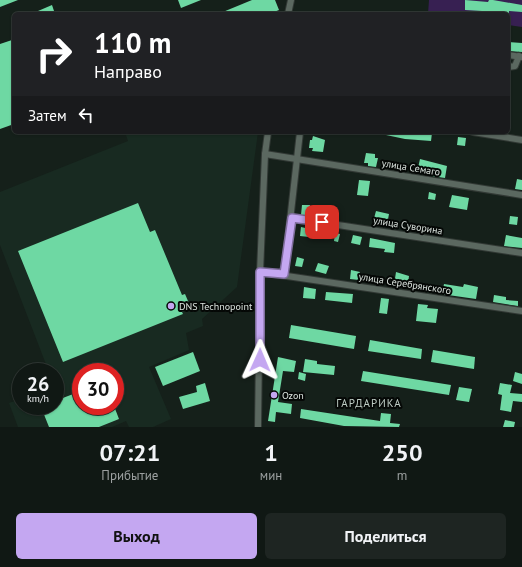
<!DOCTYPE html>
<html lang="ru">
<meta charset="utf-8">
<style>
:root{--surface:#101814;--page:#1e2522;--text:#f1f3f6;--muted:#9ca0a0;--line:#303734;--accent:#c4a7f1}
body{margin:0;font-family:"PT Sans",sans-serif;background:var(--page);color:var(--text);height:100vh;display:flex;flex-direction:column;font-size:15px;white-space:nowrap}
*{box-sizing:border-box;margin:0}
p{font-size:13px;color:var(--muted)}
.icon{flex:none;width:22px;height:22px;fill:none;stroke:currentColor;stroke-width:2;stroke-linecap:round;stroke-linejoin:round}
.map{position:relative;height:427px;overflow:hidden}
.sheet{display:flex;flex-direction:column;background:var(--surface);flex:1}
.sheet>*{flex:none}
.banner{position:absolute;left:12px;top:12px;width:498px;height:122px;border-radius:6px;box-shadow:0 1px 3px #0004,0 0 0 1px var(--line);background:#202124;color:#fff;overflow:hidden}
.speed{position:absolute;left:12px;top:363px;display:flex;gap:8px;font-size:20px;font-weight:700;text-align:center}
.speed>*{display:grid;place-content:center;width:52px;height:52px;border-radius:50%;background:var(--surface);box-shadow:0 1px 3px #0004,0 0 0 1px var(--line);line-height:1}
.speed small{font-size:10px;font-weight:400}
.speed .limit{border:6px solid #d22;background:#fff;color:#111}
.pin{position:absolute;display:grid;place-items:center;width:34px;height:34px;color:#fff;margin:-17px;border-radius:8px;box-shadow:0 2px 6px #0006}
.me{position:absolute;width:44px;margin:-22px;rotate:1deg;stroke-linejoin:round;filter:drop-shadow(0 0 3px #0008)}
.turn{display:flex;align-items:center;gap:14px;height:84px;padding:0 16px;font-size:18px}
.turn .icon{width:52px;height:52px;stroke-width:2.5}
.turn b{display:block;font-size:28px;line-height:34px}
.then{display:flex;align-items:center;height:38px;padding:0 16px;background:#0003;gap:8px;font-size:15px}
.eta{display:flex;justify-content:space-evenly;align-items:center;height:68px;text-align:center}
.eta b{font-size:24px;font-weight:700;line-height:28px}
.action{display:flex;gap:8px;margin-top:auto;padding:8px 16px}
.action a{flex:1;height:46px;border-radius:6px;background:var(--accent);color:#111;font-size:16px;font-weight:700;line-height:46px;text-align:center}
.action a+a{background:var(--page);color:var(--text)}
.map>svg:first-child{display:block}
.built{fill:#182a21;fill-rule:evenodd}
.green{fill:#372052}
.building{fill:#6ed8a3}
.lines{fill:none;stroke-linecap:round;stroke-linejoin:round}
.street-casing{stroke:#323935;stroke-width:8}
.street{stroke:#5b6860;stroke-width:6}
.route-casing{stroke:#7f6d9d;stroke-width:10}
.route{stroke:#c4a7f1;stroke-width:7}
.poi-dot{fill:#c4a7f1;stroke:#050806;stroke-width:1.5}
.labels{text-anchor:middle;stroke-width:4;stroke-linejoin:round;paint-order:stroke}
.street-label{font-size:10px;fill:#dce4df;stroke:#050806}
.poi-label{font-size:10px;fill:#dce4df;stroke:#050806;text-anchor:start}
.neighbourhood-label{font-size:11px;letter-spacing:1px;fill:#bfcdc5;stroke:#050806}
</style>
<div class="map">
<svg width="522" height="427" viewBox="0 0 522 427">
<rect width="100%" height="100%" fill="#15201a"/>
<path class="built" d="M125 132H258L237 287 202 319 203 326 186 333 189 350 149 367 171 419 153 427H129L126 421 112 427H18L9 403 21 399V406H55V372H49L0 245V192L128 141ZM81 372H115V406H81Z"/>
<polygon class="green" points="429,0 522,0 522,27 508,25 508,14 428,14"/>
<g class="building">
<polygon points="0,0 18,0 0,7"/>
<polygon points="178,0 201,0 181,8"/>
<polygon points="252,0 275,0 279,10 269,14 218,14"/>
<polygon points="465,0 488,2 489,0 493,0 522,5 522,12 509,11 509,14 499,14 499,12 465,10"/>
<polygon points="52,5 55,14 31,14"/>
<polygon points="12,40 14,46 14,124 0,129 0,44"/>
<polygon points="508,42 522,43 522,52 508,51"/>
<polygon points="386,132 432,133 431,141 405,139 386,135"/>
<polygon points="313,136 325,140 323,152 312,151 313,148 309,148 310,140 312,140"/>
<polygon points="458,137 466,138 465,146 457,145"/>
<polygon points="366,153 375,154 375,158 378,158 376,167 368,166 368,163 364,163"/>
<polygon points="420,159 447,166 445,178 431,176 432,170 418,168"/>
<polygon points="517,179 522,180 522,190 515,189"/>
<polygon points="359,180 370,181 368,196 357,195"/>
<polygon points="429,192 436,194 435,200 428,199"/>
<polygon points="452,195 469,198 467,210 449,207"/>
<polygon points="138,203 150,232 155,230 182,295 185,294 191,308 182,312 183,314 63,362 18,251"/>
<polygon points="302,205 310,205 309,216 301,215"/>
<polygon points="376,211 389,214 387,225 373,222"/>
<polygon points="510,216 518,217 517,225 509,224"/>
<polygon points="301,227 310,229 309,237 300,236"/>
<polygon points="335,233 340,234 338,242 334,241"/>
<polygon points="353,235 362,237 360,245 351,243"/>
<polygon points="506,235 522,238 522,248 504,246"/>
<polygon points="370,238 395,243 394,253 384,252 385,249 369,247"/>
<polygon points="297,257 304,259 302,267 295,266"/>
<polygon points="318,263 329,266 326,274 315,271"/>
<polygon points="351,270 360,272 359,280 350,279"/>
<polygon points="396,272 409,276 408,285 394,285"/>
<polygon points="444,284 463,287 464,284 478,287 476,299 427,292 428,286 443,289"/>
<polygon points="304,287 316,289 315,299 303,298"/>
<polygon points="326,292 353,294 352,303 325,300"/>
<polygon points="494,295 506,297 506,300 518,301 518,306 493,302"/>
<polygon points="381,298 389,299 387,314 379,313"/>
<polygon points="418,304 428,305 427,308 438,309 436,323 416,321"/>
<polygon points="291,325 356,336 354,349 289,338"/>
<polygon points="370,340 422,349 421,359 368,351"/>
<polygon points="433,350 475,357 474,369 431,362"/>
<polygon points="193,352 200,371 163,386 155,367"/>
<polygon points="278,357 296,361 294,372 283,371 278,402 292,404 291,414 276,412 275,422 268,421"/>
<polygon points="305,359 317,361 317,364 335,366 334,375 303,372"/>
<polygon points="363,371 451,385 449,395 361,381"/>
<polygon points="299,372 306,374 305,381 298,379"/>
<polygon points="515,372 522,374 522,384 513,381"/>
<polygon points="205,383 210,401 183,409 179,397 197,392 196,386"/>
<polygon points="500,383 512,385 510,393 522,394 522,402 513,401 511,412 500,410 502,395 498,394"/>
<polygon points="459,387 472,389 469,402 456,400"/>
<polygon points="81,391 81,406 114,406 119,419 99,427 49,427 41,407 55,406 55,401"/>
<polygon points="301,409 380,421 381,413 391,414 390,423 400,424 399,427 344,426 300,418"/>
<polygon points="505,420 515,422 514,427 503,427"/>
</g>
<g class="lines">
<g class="street-casing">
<g id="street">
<polyline points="288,14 291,0"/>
<polyline points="508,55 522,57"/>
<polyline points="508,67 515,66 519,56"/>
<polyline points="473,132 522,140"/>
<polyline points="265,154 522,195"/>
<polyline points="292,218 522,253"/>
<polyline points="260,272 522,311"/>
<polyline points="284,274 300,132"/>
<polyline points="258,427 260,272 265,154 268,132"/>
</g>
</g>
<use href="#street" class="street"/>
</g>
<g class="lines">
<g class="route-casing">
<polyline id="route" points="260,360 260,272 284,274 292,218 322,222"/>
</g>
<use href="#route" class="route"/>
</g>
<g class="poi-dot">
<circle cx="171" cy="306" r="4"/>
<circle cx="274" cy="395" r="4"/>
</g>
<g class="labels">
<g class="street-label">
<text transform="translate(411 167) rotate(9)" y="4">улица Семаго</text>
<text transform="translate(408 225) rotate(9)" y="4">улица Суворина</text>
<text transform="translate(405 283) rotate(9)" y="4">улица Серебрянского</text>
</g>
<g class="poi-label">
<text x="179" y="310">DNS Technopoint</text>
<text x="282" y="399">Ozon</text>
</g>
<g class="neighbourhood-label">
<text x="369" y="407">ГАРДАРИКА</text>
</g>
</g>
</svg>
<div class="speed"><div>26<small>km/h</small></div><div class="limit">30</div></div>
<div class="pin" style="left:322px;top:222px;background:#d93025"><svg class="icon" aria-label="arrive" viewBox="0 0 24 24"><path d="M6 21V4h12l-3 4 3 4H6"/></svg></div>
<svg class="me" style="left:260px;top:360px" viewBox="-20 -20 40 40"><path d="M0-17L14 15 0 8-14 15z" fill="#c4a7f1" stroke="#fff" stroke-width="4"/></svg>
<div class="banner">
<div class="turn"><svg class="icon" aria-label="right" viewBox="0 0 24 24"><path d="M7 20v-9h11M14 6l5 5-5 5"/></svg><div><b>110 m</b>Направо</div></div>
<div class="then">Затем<svg class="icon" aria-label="left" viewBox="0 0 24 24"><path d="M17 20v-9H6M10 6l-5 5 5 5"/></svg></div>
</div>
</div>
<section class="sheet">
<div class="eta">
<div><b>07:21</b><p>Прибытие</p></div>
<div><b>1</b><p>мин</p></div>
<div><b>250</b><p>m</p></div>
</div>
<div class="action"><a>Выход</a><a>Поделиться</a></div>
</section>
